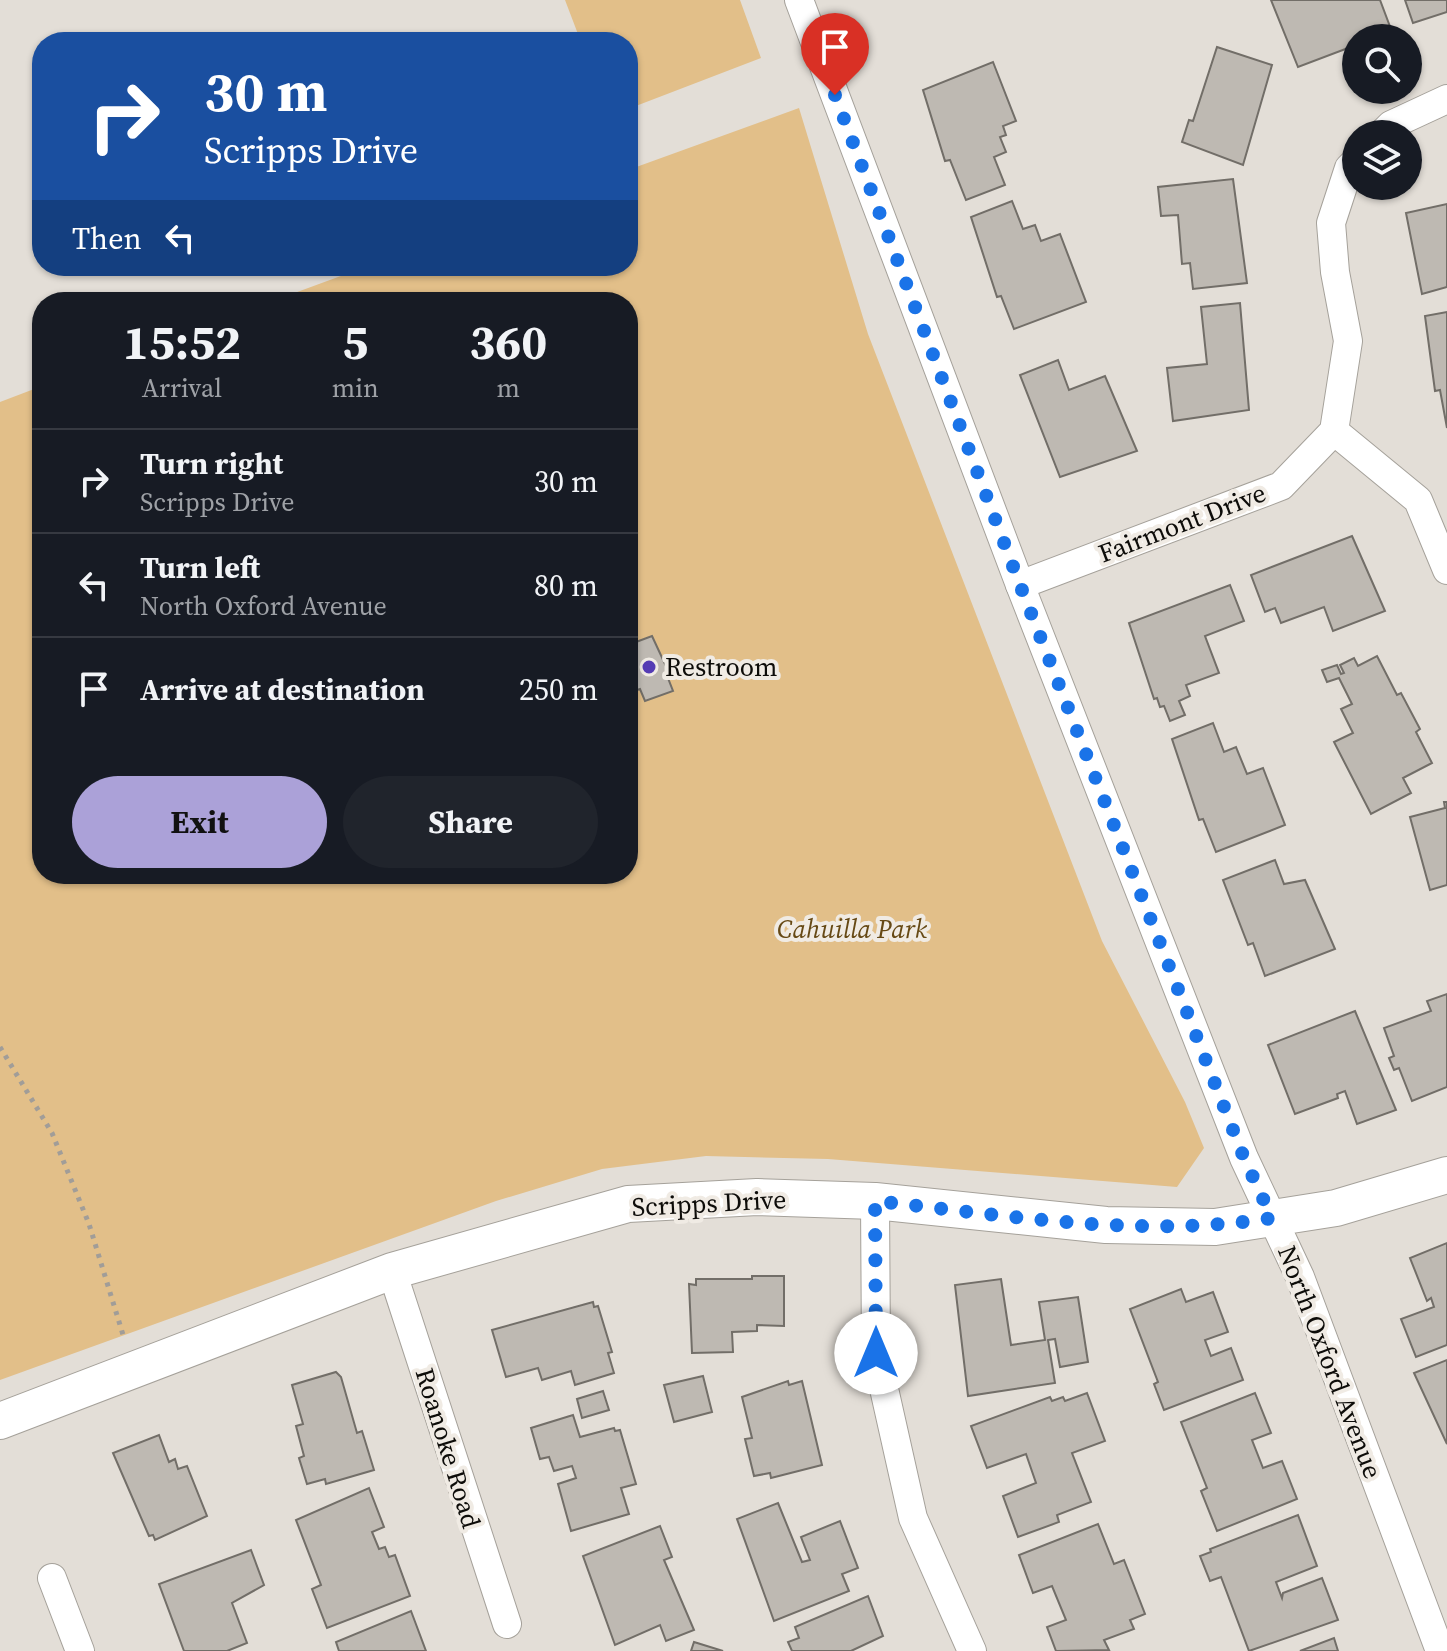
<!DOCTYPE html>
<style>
:root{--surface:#171b24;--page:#20242c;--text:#f1f3f6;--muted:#9ea1a6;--line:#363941;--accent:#aba1d8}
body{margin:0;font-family:"Source Serif 4",serif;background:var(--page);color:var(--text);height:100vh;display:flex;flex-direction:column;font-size:30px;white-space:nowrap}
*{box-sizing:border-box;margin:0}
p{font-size:26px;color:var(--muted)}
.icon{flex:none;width:44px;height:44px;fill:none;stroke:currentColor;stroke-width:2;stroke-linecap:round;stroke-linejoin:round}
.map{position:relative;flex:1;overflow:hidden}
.drawer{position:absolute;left:32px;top:292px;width:606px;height:592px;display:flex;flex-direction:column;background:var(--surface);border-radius:32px;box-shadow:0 2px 6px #0004}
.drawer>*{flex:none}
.top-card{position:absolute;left:32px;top:32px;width:606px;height:244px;border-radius:32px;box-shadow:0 2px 6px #0004;background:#1a4fa0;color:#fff;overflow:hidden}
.fabs{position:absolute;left:1342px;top:24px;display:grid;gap:16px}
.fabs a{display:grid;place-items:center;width:80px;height:80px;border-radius:50%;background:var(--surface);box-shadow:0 2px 6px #0004;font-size:40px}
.pin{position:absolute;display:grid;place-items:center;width:68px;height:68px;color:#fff;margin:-82px -34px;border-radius:50% 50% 50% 0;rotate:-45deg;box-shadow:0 0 8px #0007}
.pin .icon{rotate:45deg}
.me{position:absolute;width:88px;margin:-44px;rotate:0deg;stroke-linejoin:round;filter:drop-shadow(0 0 6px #0008)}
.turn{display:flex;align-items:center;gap:28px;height:168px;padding:0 40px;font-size:36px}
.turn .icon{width:104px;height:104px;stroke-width:2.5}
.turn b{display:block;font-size:56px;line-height:68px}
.then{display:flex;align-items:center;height:76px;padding:0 40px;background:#0003;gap:16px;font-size:30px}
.eta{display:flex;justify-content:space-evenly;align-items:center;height:136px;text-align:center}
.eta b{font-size:48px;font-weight:700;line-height:56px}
.button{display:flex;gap:16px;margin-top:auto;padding:16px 40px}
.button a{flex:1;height:92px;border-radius:48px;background:var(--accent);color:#111;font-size:32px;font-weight:700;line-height:92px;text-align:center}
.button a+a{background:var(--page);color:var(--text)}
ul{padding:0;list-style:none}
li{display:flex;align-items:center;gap:24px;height:104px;padding:0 40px;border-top:2px solid var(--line)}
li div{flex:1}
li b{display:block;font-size:30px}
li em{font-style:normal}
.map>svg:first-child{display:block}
.green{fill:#e2bf89}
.building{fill:#beb9b2;stroke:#726e68;stroke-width:2}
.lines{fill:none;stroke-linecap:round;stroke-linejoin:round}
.minor-casing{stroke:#a5a19a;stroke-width:30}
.tertiary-casing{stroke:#a5a19a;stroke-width:38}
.path{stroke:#a19d98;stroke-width:5;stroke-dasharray:4 6;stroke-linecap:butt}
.minor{stroke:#fff;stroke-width:28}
.tertiary{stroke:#fff;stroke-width:36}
.route{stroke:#1a73e8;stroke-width:14;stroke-dasharray:0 25.2}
.poi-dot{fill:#553cb4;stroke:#f0ebe4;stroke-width:3}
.labels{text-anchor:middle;stroke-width:8;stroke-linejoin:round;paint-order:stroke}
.street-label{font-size:26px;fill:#0d0c09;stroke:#f0ebe4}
.poi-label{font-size:26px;fill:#0d0c09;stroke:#f0ebe4;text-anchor:start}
.park-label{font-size:26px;font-style:italic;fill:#664915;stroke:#f0ebe4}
</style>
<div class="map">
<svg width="1447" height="1651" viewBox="0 0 1447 1651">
<rect width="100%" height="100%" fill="#e3ded7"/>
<g class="green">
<polygon points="565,0 740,0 761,58 628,109 628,42 581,42"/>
<polygon points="799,108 868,334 1102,941 1185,1102 1204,1148 1177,1187 828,1159 706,1156 602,1169 496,1201 0,1380 0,402 42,386 42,874 628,874 628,302 270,302 368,266 628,266 628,170"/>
</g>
<g class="building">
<polygon points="1271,0 1380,0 1392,32 1375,38 1356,38 1356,45 1298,67"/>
<polygon points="1405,0 1447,0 1447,12 1413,23"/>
<polygon points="1217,47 1272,65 1243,165 1182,142 1189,120 1193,121"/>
<polygon points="993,62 1016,121 1003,126 1006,135 1000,137 1006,152 994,157 1005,185 966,200 950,160 945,161 923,90"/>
<polygon points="1233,179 1247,283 1193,289 1190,263 1182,264 1178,215 1161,216 1158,187"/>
<polygon points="1012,201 1023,229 1035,225 1041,241 1060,234 1086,302 1014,329 1001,296 997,297 971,217"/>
<polygon points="1447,204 1447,287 1422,294 1406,213"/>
<polygon points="1240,303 1249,410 1173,421 1167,368 1207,364 1201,307"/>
<polygon points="1447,312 1447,428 1440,390 1435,391 1425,316"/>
<polygon points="1058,360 1069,390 1105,376 1137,451 1060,477 1020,375"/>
<polygon points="1352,536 1385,611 1333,631 1324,607 1281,623 1275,608 1265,612 1251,575"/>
<polygon points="1230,585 1244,621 1205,636 1219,673 1186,685 1190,696 1179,701 1185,715 1170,721 1164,706 1160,707 1157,698 1154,699 1129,623"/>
<polygon points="652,636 671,677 668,678 673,691 645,701 640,689 634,691 628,675 633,673 628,645"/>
<polygon points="1377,656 1397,695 1401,693 1420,729 1416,732 1432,763 1403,778 1411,793 1371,814 1334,742 1353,733 1341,709 1352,704 1339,678 1327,682 1322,670 1337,665 1341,674 1344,673 1340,665 1354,658 1358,666"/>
<polygon points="1213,723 1224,752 1236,747 1247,774 1263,768 1285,825 1216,852 1203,819 1199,820 1172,739"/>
<polygon points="1444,802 1447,802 1447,885 1430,890 1410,817 1445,808"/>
<polygon points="1275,860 1284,884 1305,880 1335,949 1265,976 1253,943 1248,945 1223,880"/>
<polygon points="1447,994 1447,1087 1412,1101 1399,1068 1394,1070 1389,1058 1394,1056 1384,1028 1431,1011 1427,1001"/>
<polygon points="1355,1011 1396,1110 1357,1124 1345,1091 1337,1094 1338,1098 1295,1114 1268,1045"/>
<polygon points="1447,1243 1447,1345 1416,1357 1401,1319 1434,1307 1431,1298 1427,1301 1410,1258"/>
<polygon points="752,1276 784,1276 784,1326 757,1325 757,1331 732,1332 733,1352 692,1353 689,1284 696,1285 696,1279 752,1279"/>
<polygon points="1001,1279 1011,1345 1045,1340 1039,1302 1078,1297 1088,1362 1060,1367 1055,1339 1048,1340 1055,1383 968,1396 955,1285"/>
<polygon points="1181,1289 1186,1302 1213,1292 1228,1332 1205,1340 1211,1356 1231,1348 1243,1380 1164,1410 1154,1384 1158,1382 1130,1309"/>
<polygon points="593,1302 594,1307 598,1306 612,1352 608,1353 614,1373 575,1385 571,1371 542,1380 538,1368 506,1377 492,1330"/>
<polygon points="1447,1360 1447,1444 1414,1373"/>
<polygon points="336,1372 341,1377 357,1433 362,1431 374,1470 326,1484 325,1479 307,1484 299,1458 304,1456 296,1426 303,1424 292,1385"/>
<polygon points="703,1376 712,1412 674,1422 664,1385"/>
<polygon points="788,1381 789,1385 802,1381 822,1465 771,1478 770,1473 754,1476 745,1439 752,1438 742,1397"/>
<polygon points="603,1391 609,1410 582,1418 577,1399"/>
<polygon points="1087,1393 1105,1441 1072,1453 1091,1502 1057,1515 1059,1522 1018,1537 1003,1496 1036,1483 1026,1454 987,1468 971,1426 1050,1397 1052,1401 1063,1397 1065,1401"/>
<polygon points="1255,1393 1271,1433 1252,1440 1263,1468 1282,1461 1297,1499 1217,1531 1201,1491 1207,1488 1181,1422"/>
<polygon points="573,1415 580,1437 614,1428 615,1431 620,1430 636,1484 621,1488 629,1514 571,1531 558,1484 576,1478 572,1466 554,1471 549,1457 540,1459 531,1428"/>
<polygon points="159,1435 169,1462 175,1459 178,1469 187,1466 207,1516 155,1540 153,1535 149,1536 113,1453"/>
<polygon points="369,1488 384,1527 372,1532 379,1549 385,1547 389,1557 395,1555 410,1596 327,1628 312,1589 321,1585 296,1520"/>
<polygon points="778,1503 802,1562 810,1560 801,1537 840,1521 858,1568 842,1574 849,1591 774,1621 737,1519"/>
<polygon points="1298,1515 1317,1566 1276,1582 1282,1598 1283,1593 1322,1578 1338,1620 1249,1651 1221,1577 1210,1581 1200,1556 1211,1552 1210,1549"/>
<polygon points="1098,1524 1114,1564 1124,1560 1145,1614 1130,1620 1134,1629 1104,1640 1109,1650 1056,1651 1047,1627 1066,1620 1052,1586 1033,1593 1019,1555"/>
<polygon points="660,1526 672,1557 664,1560 694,1630 666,1641 660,1625 615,1645 583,1556"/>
<polygon points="251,1550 264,1585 232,1603 247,1643 227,1651 184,1651 159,1584"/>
<polygon points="868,1596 883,1636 851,1651 792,1651 788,1642 799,1638 795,1627"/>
<polygon points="411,1611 426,1651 339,1651 336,1642"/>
<polygon points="1334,1638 1338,1651 1300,1651"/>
<polygon points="694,1642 723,1651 691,1651"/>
</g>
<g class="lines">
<g class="minor-casing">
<g id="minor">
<polyline points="799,0 1020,585 1244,1158 1300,1277 1440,1651"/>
<polyline points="1382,134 1391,125 1447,99"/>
<polyline points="1334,431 1418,500 1447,570"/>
<polyline points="1020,585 1281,486 1334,431 1348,341 1335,272 1331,223 1349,168 1356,161"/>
<polyline points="875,1201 876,1353 913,1518 972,1651"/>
<polyline points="392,1271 507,1624"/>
<polyline points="52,1578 80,1651"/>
</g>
</g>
<g class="tertiary-casing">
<polyline id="tertiary" points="0,1421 392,1271 628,1204 757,1197 875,1201 1106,1225 1215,1227 1336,1208 1447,1175"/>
</g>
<polyline class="path" points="0,1047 52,1133 89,1224 124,1338"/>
<use href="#minor" class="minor"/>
<use href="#tertiary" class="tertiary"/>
</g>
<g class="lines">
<path class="route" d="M835 95 1020 585 1244 1158 1272 1218C1140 1239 1006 1215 875 1201L876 1353"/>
</g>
<circle class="poi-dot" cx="649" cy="667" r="8"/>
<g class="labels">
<g class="street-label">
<text transform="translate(1182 523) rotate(-21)" y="9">Fairmont Drive</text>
<text transform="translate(709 1203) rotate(-3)" y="9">Scripps Drive</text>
<text transform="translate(1330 1362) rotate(69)" y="9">North Oxford Avenue</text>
<text transform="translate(448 1448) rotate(73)" y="9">Roanoke Road</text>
</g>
<g class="poi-label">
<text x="665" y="676">Restroom</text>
</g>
<g class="park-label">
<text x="852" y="938">Cahuilla Park</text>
</g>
</g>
</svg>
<div class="fabs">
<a><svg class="icon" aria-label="search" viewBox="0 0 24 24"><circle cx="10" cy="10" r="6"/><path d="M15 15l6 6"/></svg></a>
<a><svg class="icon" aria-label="layers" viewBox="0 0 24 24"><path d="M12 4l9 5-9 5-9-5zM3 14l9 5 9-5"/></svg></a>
</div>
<div class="pin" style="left:835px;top:95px;background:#d93025"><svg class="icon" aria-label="arrive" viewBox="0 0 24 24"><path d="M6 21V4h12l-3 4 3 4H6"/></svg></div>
<svg class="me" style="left:876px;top:1353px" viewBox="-20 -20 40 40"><circle r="19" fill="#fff"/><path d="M0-13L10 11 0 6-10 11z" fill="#1a73e8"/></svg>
<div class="top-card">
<div class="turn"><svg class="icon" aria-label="right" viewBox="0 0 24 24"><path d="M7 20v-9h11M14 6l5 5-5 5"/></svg><div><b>30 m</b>Scripps Drive</div></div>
<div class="then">Then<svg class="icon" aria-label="left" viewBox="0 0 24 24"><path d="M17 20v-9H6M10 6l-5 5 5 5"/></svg></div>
</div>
<section class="drawer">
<div class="eta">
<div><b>15:52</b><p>Arrival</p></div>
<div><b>5</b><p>min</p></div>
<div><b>360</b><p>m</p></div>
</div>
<ul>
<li><svg class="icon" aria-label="right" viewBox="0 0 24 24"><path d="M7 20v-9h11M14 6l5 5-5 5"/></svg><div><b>Turn right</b><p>Scripps Drive</p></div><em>30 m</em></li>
<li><svg class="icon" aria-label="left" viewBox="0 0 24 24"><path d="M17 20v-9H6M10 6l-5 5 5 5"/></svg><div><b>Turn left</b><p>North Oxford Avenue</p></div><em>80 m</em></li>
<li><svg class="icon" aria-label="arrive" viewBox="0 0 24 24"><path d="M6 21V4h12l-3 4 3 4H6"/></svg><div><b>Arrive at destination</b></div><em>250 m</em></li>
</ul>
<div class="button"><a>Exit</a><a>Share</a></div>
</section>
</div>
